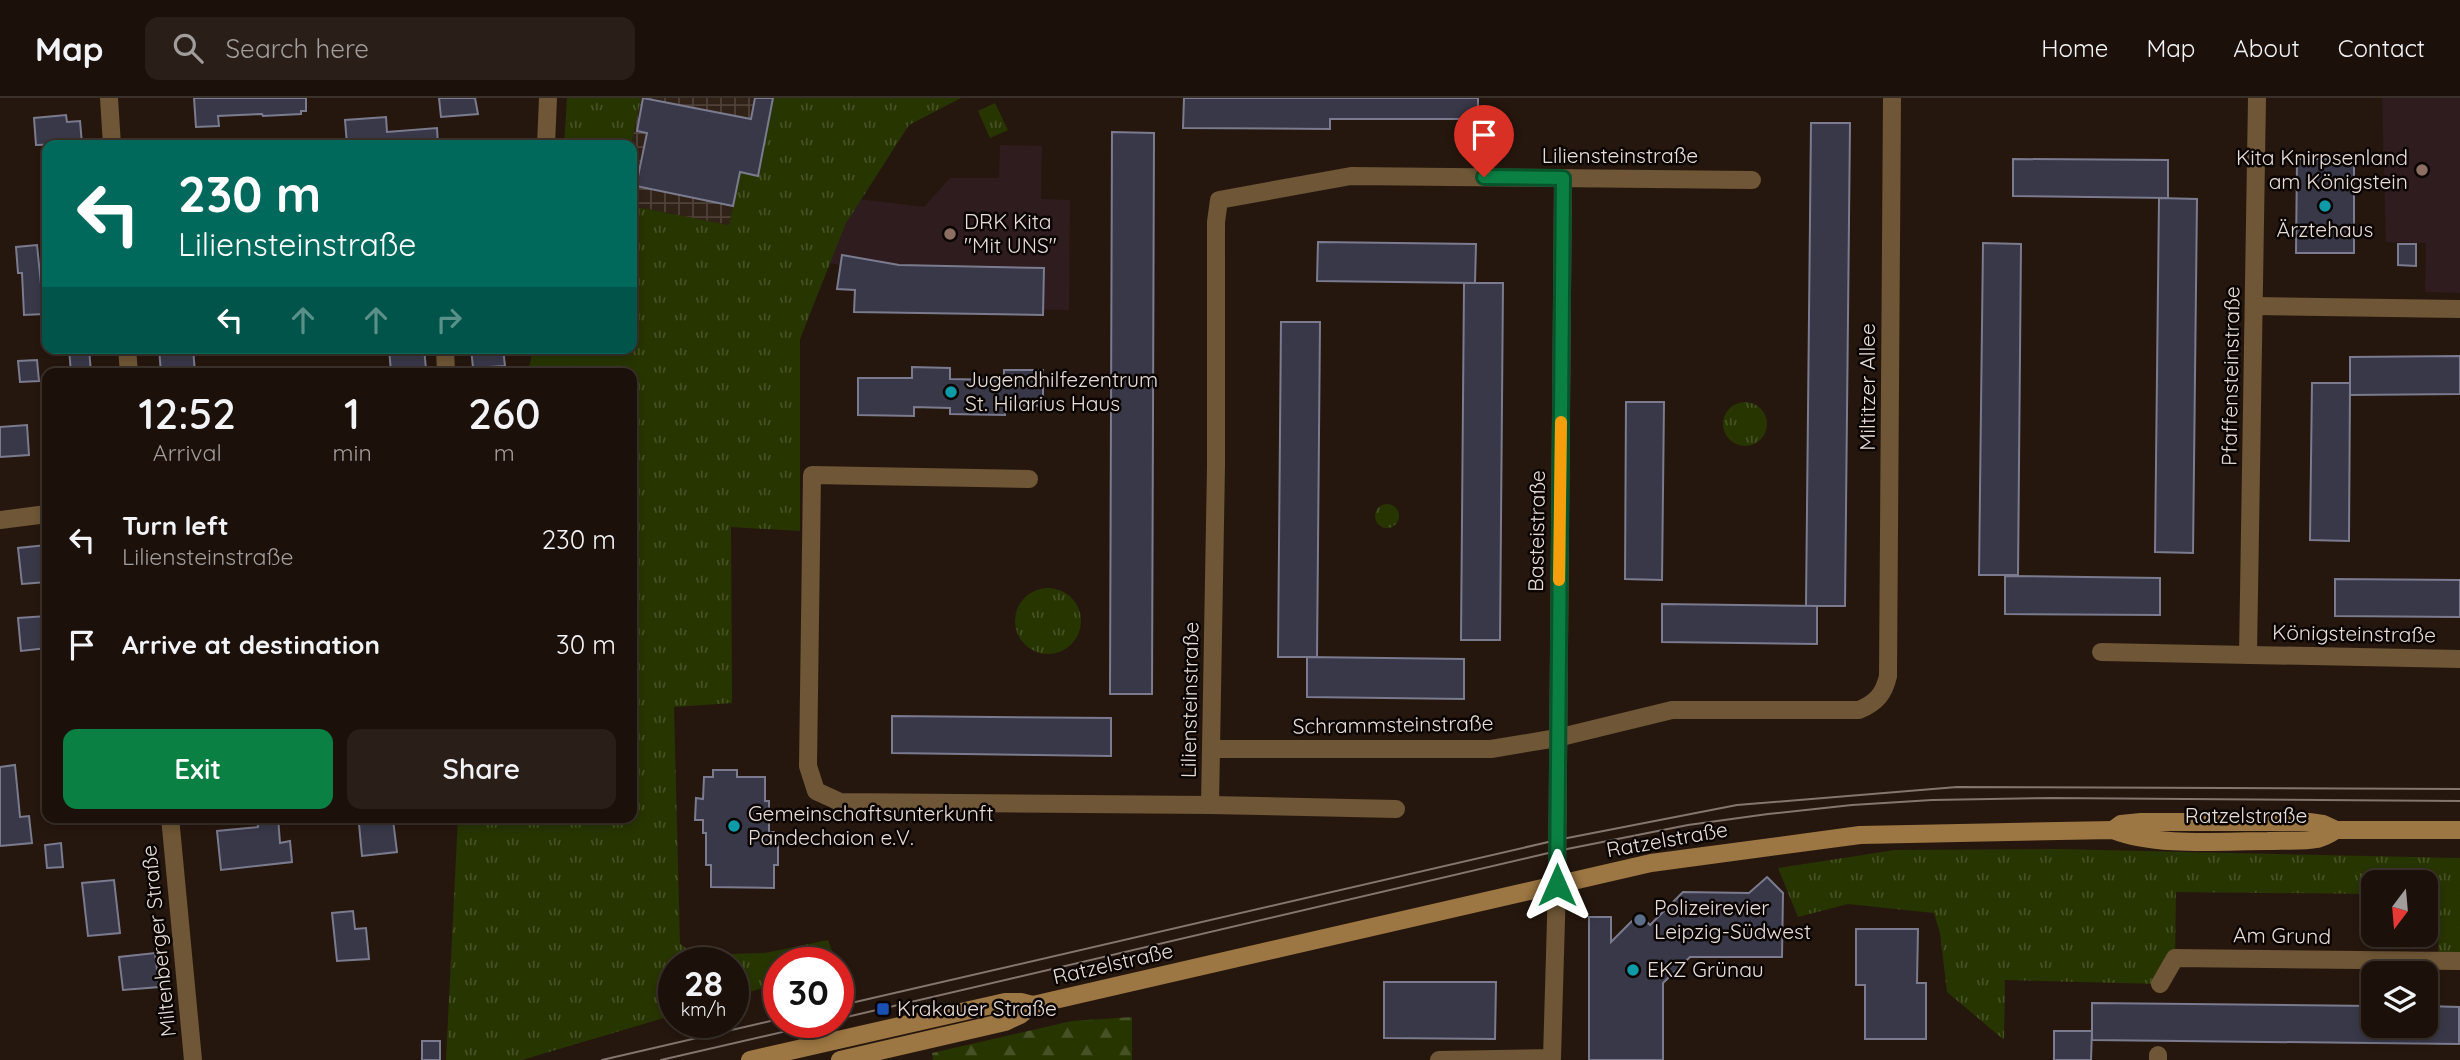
<!DOCTYPE html>
<meta charset="utf-8">
<style>
:root{--surface:#1c110a;--page:#291f18;--text:#f1f3f6;--muted:#a09d9c;--line:#3a312b;--accent:#0b8043}
body{margin:0;font-family:Quicksand,sans-serif;background:var(--page);color:var(--text);height:100vh;display:flex;flex-direction:column;font-size:26px;white-space:nowrap}
*{box-sizing:border-box;margin:0}
p{font-size:23px;color:var(--muted)}
.icon{flex:none;width:38px;height:38px;fill:none;stroke:currentColor;stroke-width:2;stroke-linecap:round;stroke-linejoin:round}
.map{position:relative;flex:1;overflow:hidden}
.side{position:absolute;left:42px;top:270px;width:595px;height:455px;display:flex;flex-direction:column;background:var(--surface);border-radius:14px;box-shadow:0 4px 10px #0003,0 0 0 2px var(--line)}
.side>*{flex:none}
.guide{position:absolute;left:42px;top:42px;width:595px;height:214px;border-radius:14px;box-shadow:0 4px 10px #0003,0 0 0 2px var(--line);background:#00695c;color:#fff;overflow:hidden}
.needle{width:46px;rotate:196deg}
.fabs{position:absolute;left:2361px;top:772px;display:grid;gap:14px}
.fabs a{display:grid;place-items:center;width:77px;height:77px;border-radius:14px;background:var(--surface);box-shadow:0 4px 10px #0003,0 0 0 2px var(--line);font-size:35px}
.speed{position:absolute;left:658px;top:849px;display:flex;gap:14px;font-size:35px;font-weight:700;text-align:center}
.speed>*{display:grid;place-content:center;width:91px;height:91px;border-radius:50%;background:var(--surface);box-shadow:0 4px 10px #0003,0 0 0 2px var(--line);line-height:1}
.speed small{font-size:18px;font-weight:400}
.speed .limit{border:10px solid #d22;background:#fff;color:#111}
.pin{position:absolute;display:grid;place-items:center;width:60px;height:60px;color:#fff;margin:-72px -30px;border-radius:50% 50% 50% 0;rotate:-45deg;box-shadow:0 0 7px #0007}
.pin .icon{rotate:45deg}
.me{position:absolute;width:77px;margin:-38px;rotate:0deg;stroke-linejoin:round;filter:drop-shadow(0 0 5px #0008)}
.turn{display:flex;align-items:center;gap:24px;height:147px;padding:0 21px;font-size:32px}
.turn .icon{width:91px;height:91px;stroke-width:2.5}
.turn b{display:block;font-size:49px;line-height:60px}
.lanes{display:flex;align-items:center;height:66px;padding:0 21px;background:#0003;justify-content:center;gap:35px;direction:ltr}
.lanes .off{opacity:.35}
.eta{display:flex;justify-content:space-evenly;align-items:center;height:119px;text-align:center}
.eta b{font-size:42px;font-weight:600;line-height:49px}
.button{display:flex;gap:14px;margin-top:auto;padding:14px 21px}
.button a{flex:1;height:80px;border-radius:14px;background:var(--accent);color:#fff;font-size:28px;font-weight:600;line-height:80px;text-align:center}
.button a+a{background:var(--page);color:var(--text)}
ul{padding:0;list-style:none}
li{display:flex;align-items:center;gap:21px;height:105px;padding:0 21px}
li div{flex:1}
li b{display:block;font-size:26px}
li em{font-style:normal}
header{display:flex;align-items:center;gap:42px;box-sizing:border-box;height:98px;padding:0 35px;background:var(--surface);border-bottom:2px solid var(--line)}
header strong{font-size:33px}
nav{display:flex;gap:38px;margin-inline-start:auto;font-size:24px}
.search{width:490px;height:63px;background:var(--page);display:flex;align-items:center;gap:18px;box-sizing:border-box;padding:0 24px;border-radius:14px;color:var(--muted);font-size:26px}
.map>svg:first-child{display:block}
.industrial{fill:url(#industrial-grid)}
.education{fill:#2f1c1e}
.forest{fill:url(#forest-firs)}
.park{fill:url(#park-tufts)}
.building{fill:#383849;stroke:#7a7b8e;stroke-width:2}
.lines{fill:none;stroke-linecap:round;stroke-linejoin:round}
.street{stroke:#6e5636;stroke-width:18}
.secondary{stroke:#9d7743;stroke-width:18}
.tram{stroke:#83766f;stroke-width:2}
.route-casing{stroke:#07532c;stroke-width:18}
.route{stroke:#0b8043;stroke-width:12}
.slow{stroke:#f59e0b;stroke-width:12}
.education-dot{fill:#8d6e63;stroke:#0a0503;stroke-width:2.5}
.culture-dot{fill:#0f9aa8;stroke:#0a0503;stroke-width:2.5}
.service-dot{fill:#5c6f8a;stroke:#0a0503;stroke-width:2.5}
.transit-dot{fill:#1a4fb4;stroke:#0a0503;stroke-width:2.5}
.labels{text-anchor:middle;stroke-width:5;stroke-linejoin:round;paint-order:stroke}
.street-label{font-size:21px;fill:#e7dcd6;stroke:#0a0503}
.poi-label{font-size:21px;fill:#e7dcd6;stroke:#0a0503;text-anchor:start}
</style>
<header>
<strong>Map</strong>
<div class="search"><svg class="icon" aria-label="search" viewBox="0 0 24 24"><circle cx="10" cy="10" r="6"/><path d="M15 15l6 6"/></svg>Search here</div>
<nav><a>Home</a><a>Map</a><a>About</a><a>Contact</a></nav>
</header>
<div class="map">
<svg width="2460" height="962" viewBox="0 0 2460 962">
<defs>
<pattern id="industrial-grid" width="8" height="8" patternUnits="userSpaceOnUse" patternTransform="scale(1.75)"><rect width="8" height="8" fill="#312218"/><path d="M0 4h8M4 0v8" fill="none" stroke="#4f4239"/></pattern>
<pattern id="forest-firs" width="22" height="20" patternUnits="userSpaceOnUse" patternTransform="scale(1.75)"><rect width="22" height="20" fill="#273501"/><path d="M5 1l3.5 6h-7zM16 11l3.5 6h-7z" fill="#465225"/></pattern>
<pattern id="park-tufts" width="24" height="20" patternUnits="userSpaceOnUse" patternTransform="scale(1.75)"><rect width="24" height="20" fill="#273501"/><path d="M3 7l-1-3M5 7V3M7 7l1-3M15 17l-1-3M17 17v-4M19 17l1-3" fill="none" stroke="#465225"/></pattern>
</defs>
<rect width="100%" height="100%" fill="#26170e"/>
<polygon class="industrial" points="641,0 773,0 758,78 740,75 729,127 632,108 631,47"/>
<g class="education">
<polygon points="2382,0 2460,0 2460,195 2425,194 2426,145 2386,144"/>
<polygon points="1000,47 1042,48 1041,101 1070,102 1069,212 854,209 854,192 837,191 840,167 818,163 850,100 924,109 950,80 999,80"/>
</g>
<polygon class="forest" points="1132,919 1132,962 933,962 932,955 1072,923"/>
<g class="park">
<polygon points="567,0 641,0 631,47 564,47"/>
<polygon points="773,0 961,0 909,27 846,125 800,241 800,433 731,429 732,605 674,609 680,846 696,857 765,855 828,842 836,864 779,864 779,885 733,899 733,864 674,864 674,917 522,962 446,962 458,719 632,719 632,275 528,275 533,250 632,250 632,108 729,127 740,74 758,77"/>
<polygon points="995,5 1008,32 990,40 978,13"/>
<circle cx="1745" cy="326" r="22"/>
<circle cx="1387" cy="418" r="12"/>
<circle cx="1048" cy="523" r="33"/>
<polygon points="2055,751 2460,760 2460,863 2438,863 2439,797 2426,797 2426,784 2373,784 2373,796 2176,794 2175,860 2160,886 2005,882 2004,942 1947,894 1940,835 1934,815 1848,806 1798,819 1778,770 1895,752"/>
</g>
<g class="building">
<polygon points="194,0 306,0 306,13 301,13 301,16 263,18 262,16 218,18 219,28 196,29"/>
<polygon points="439,0 475,0 478,16 441,19"/>
<polygon points="643,0 751,21 755,0 773,0 758,78 740,74 733,108 636,88 647,35 637,33"/>
<polygon points="1184,0 1478,0 1478,21 1330,21 1330,31 1183,30"/>
<polygon points="66,17 67,24 80,23 82,46 36,47 34,20"/>
<polygon points="386,19 387,34 437,30 438,47 347,47 345,22"/>
<polygon points="1811,25 1850,25 1845,508 1806,508"/>
<polygon points="1112,34 1154,35 1152,596 1110,596"/>
<polygon points="2013,61 2168,62 2168,100 2013,98"/>
<polygon points="2297,61 2354,61 2354,155 2296,155"/>
<polygon points="2159,100 2197,101 2193,455 2155,454"/>
<polygon points="1318,144 1476,146 1475,185 1317,183"/>
<polygon points="1983,145 2021,146 2018,477 1979,477"/>
<polygon points="2398,146 2416,146 2416,168 2398,167"/>
<polygon points="37,147 44,216 24,217 22,175 18,175 16,149"/>
<polygon points="842,157 899,167 1044,170 1043,217 854,214 855,192 837,191"/>
<polygon points="1464,185 1503,185 1500,542 1461,542"/>
<polygon points="1281,224 1320,224 1317,559 1278,559"/>
<polygon points="69,250 89,250 91,275 71,275"/>
<polygon points="159,250 193,250 195,275 161,275"/>
<polygon points="389,250 424,250 426,271 391,274"/>
<polygon points="471,250 503,250 505,268 473,270"/>
<polygon points="2460,258 2460,296 2350,297 2350,285 2349,443 2310,442 2312,285 2350,285 2350,259"/>
<polygon points="37,262 39,283 20,284 18,263"/>
<polygon points="912,269 950,270 950,281 1004,282 1004,272 1043,272 1043,308 1005,307 1005,317 950,316 950,310 914,309 914,318 858,317 858,280 912,280"/>
<polygon points="1626,304 1664,304 1662,482 1625,481"/>
<polygon points="27,327 29,357 0,359 0,329"/>
<polygon points="46,447 47,484 22,486 18,450"/>
<polygon points="2005,478 2160,480 2160,517 2005,516"/>
<polygon points="2335,481 2460,482 2460,519 2335,518"/>
<polygon points="1662,506 1817,508 1817,546 1662,544"/>
<polygon points="47,518 47,550 21,553 18,520"/>
<polygon points="1307,559 1464,561 1464,601 1307,599"/>
<polygon points="892,618 1111,620 1111,658 892,655"/>
<polygon points="15,667 20,719 29,718 32,745 0,748 0,669"/>
<polygon points="713,672 737,672 737,679 765,679 765,703 769,703 769,734 774,734 774,745 778,745 778,767 774,767 774,790 711,789 711,767 706,767 706,735 703,735 703,722 695,722 696,700 703,701 704,679 713,679"/>
<polygon points="257,719 278,719 280,745 290,743 292,764 221,772 217,733 258,729"/>
<polygon points="393,722 397,754 362,758 359,726"/>
<polygon points="61,745 63,769 47,770 45,747"/>
<polygon points="1767,779 1783,795 1782,859 1690,859 1663,885 1663,962 1589,962 1589,819 1611,819 1611,844 1639,816 1650,827 1683,794 1749,795"/>
<polygon points="114,782 120,835 88,838 82,785"/>
<polygon points="353,813 355,831 366,830 369,861 337,863 332,815"/>
<polygon points="1856,831 1918,831 1917,885 1926,885 1926,941 1865,941 1865,887 1856,887"/>
<polygon points="155,855 159,889 123,892 119,859"/>
<polygon points="1384,884 1496,884 1495,941 1384,940"/>
<polygon points="2092,905 2373,908 2373,928 2426,928 2426,908 2459,909 2459,946 2092,942"/>
<polygon points="2054,933 2092,933 2091,962 2054,962"/>
<rect x="422" y="943" width="18" height="19"/>
</g>
<g class="lines">
<g class="street">
<polyline points="109,0 112,47"/>
<polyline points="546,47 548,0"/>
<polyline points="2255,208 2460,211"/>
<polyline points="127,250 129,275"/>
<polyline points="445,250 446,275"/>
<polyline points="1029,381 812,377 808,668 816,693 840,704 1210,707 1216,368 1216,124 1219,102 1351,78 1752,82"/>
<polyline points="0,422 47,416"/>
<polyline points="2101,554 2460,561"/>
<polyline points="2248,557 2257,0"/>
<path d="M1212 651H1491L1557 640 1672 612H1859C1876 605 1884 596 1888 578L1892 0"/>
<polyline points="1210,707 1396,711"/>
<polyline points="170,719 193,962"/>
<polyline points="2160,886 2175,860 2460,863"/>
<polyline points="1439,962 1552,960 1557,787 1563,80"/>
<polyline points="2158,962 2158,957"/>
</g>
<g class="secondary">
<polyline points="2113,732 2121,726 2141,724 2309,724 2323,726 2336,732 2460,732"/>
<polyline points="750,962 1005,904 1021,904 1033,907"/>
<path d="M840 962 1005 924 1020 917 1033 907 1651 765 1860 737 2113 732C2157 749 2221 743 2268 743 2284 742 2302 744 2317 741 2324 739 2330 736 2336 732"/>
</g>
<g class="tram">
<polyline points="838,908 1557,742 1737,707 1957,689 2460,691"/>
<polyline points="838,921 1557,753 1688,727 1768,716 1852,707 1932,702 2052,700 2460,703"/>
<polyline points="602,962 779,921"/>
<polyline points="661,962 826,924"/>
</g>
</g>
<g class="lines">
<g class="route-casing">
<polyline id="route" points="1484,79 1563,80 1557,787"/>
</g>
<use href="#route" class="route"/>
<polyline class="slow" points="1559,482 1561,324"/>
</g>
<g class="education-dot">
<circle cx="2422" cy="72" r="7"/>
<circle cx="950" cy="136" r="7"/>
</g>
<g class="culture-dot">
<circle cx="2325" cy="108" r="7"/>
<circle cx="951" cy="294" r="7"/>
<circle cx="734" cy="728" r="7"/>
<circle cx="1633" cy="872" r="7"/>
</g>
<circle class="service-dot" cx="1640" cy="822" r="7"/>
<rect class="transit-dot" x="876" y="904" width="14" height="14" rx="3.5"/>
<g class="labels">
<g class="street-label">
<text x="1620" y="65">Liliensteinstraße</text>
<text transform="translate(2231 278) rotate(-89)" y="7">Pfaffensteinstraße</text>
<text transform="translate(1868 289) rotate(-90)" y="7">Miltitzer Allee</text>
<text transform="translate(1537 433) rotate(-89)" y="7">Basteistraße</text>
<text transform="translate(2354 536) rotate(1)" y="7">Königsteinstraße</text>
<text transform="translate(1190 602) rotate(-89)" y="7">Liliensteinstraße</text>
<text transform="translate(1393 627) rotate(-1)" y="7">Schrammsteinstraße</text>
<text x="2246" y="725">Ratzelstraße</text>
<text transform="translate(1667 742) rotate(-10)" y="7">Ratzelstraße</text>
<text transform="translate(2282 838) rotate(1)" y="7">Am Grund</text>
<text transform="translate(159 843) rotate(-96)" y="7">Miltenberger Straße</text>
<text transform="translate(1113 866) rotate(-13)" y="7">Ratzelstraße</text>
</g>
<g class="poi-label">
<text x="2408" y="67" text-anchor="end">Kita Knirpsenland<tspan x="2408" dy="24">am Königstein</tspan></text>
<text x="964" y="131">DRK Kita<tspan x="964" dy="24">"Mit UNS"</tspan></text>
<text x="2325" y="139" text-anchor="middle">Ärztehaus</text>
<text x="965" y="289">Jugendhilfezentrum<tspan x="965" dy="24">St. Hilarius Haus</tspan></text>
<text x="748" y="723">Gemeinschaftsunterkunft<tspan x="748" dy="24">Pandechaion e.V.</tspan></text>
<text x="1654" y="817">Polizeirevier<tspan x="1654" dy="24">Leipzig-Südwest</tspan></text>
<text x="1647" y="879">EKZ Grünau</text>
<text x="897" y="918">Krakauer Straße</text>
</g>
</g>
</svg>
<div class="fabs">
<a><svg class="needle" viewBox="-14 -14 28 28"><path d="M0-13l5 13h-10z" fill="#e53935"/><path d="M0 13l5-13h-10z" fill="#a09d9c"/></svg></a>
<a><svg class="icon" aria-label="layers" viewBox="0 0 24 24"><path d="M12 4l9 5-9 5-9-5zM3 14l9 5 9-5"/></svg></a>
</div>
<div class="speed"><div>28<small>km/h</small></div><div class="limit">30</div></div>
<div class="pin" style="left:1484px;top:79px;background:#d93025"><svg class="icon" aria-label="arrive" viewBox="0 0 24 24"><path d="M6 21V4h12l-3 4 3 4H6"/></svg></div>
<svg class="me" style="left:1557px;top:787px" viewBox="-20 -20 40 40"><path d="M0-17L14 15 0 8-14 15z" fill="#0b8043" stroke="#fff" stroke-width="4"/></svg>
<div class="guide">
<div class="turn"><svg class="icon" aria-label="left" viewBox="0 0 24 24"><path d="M17 20v-9H6M10 6l-5 5 5 5"/></svg><div><b>230 m</b>Liliensteinstraße</div></div>
<div class="lanes"><svg class="icon" aria-label="left" viewBox="0 0 24 24"><path d="M17 20v-9H6M10 6l-5 5 5 5"/></svg><svg class="icon off" aria-label="ahead" viewBox="0 0 24 24"><path d="M12 20V5M6 11l6-6 6 6"/></svg><svg class="icon off" aria-label="ahead" viewBox="0 0 24 24"><path d="M12 20V5M6 11l6-6 6 6"/></svg><svg class="icon off" aria-label="right" viewBox="0 0 24 24"><path d="M7 20v-9h11M14 6l5 5-5 5"/></svg></div>
</div>
<section class="side">
<div class="eta">
<div><b>12:52</b><p>Arrival</p></div>
<div><b>1</b><p>min</p></div>
<div><b>260</b><p>m</p></div>
</div>
<ul>
<li><svg class="icon" aria-label="left" viewBox="0 0 24 24"><path d="M17 20v-9H6M10 6l-5 5 5 5"/></svg><div><b>Turn left</b><p>Liliensteinstraße</p></div><em>230 m</em></li>
<li><svg class="icon" aria-label="arrive" viewBox="0 0 24 24"><path d="M6 21V4h12l-3 4 3 4H6"/></svg><div><b>Arrive at destination</b></div><em>30 m</em></li>
</ul>
<div class="button"><a>Exit</a><a>Share</a></div>
</section>
</div>
